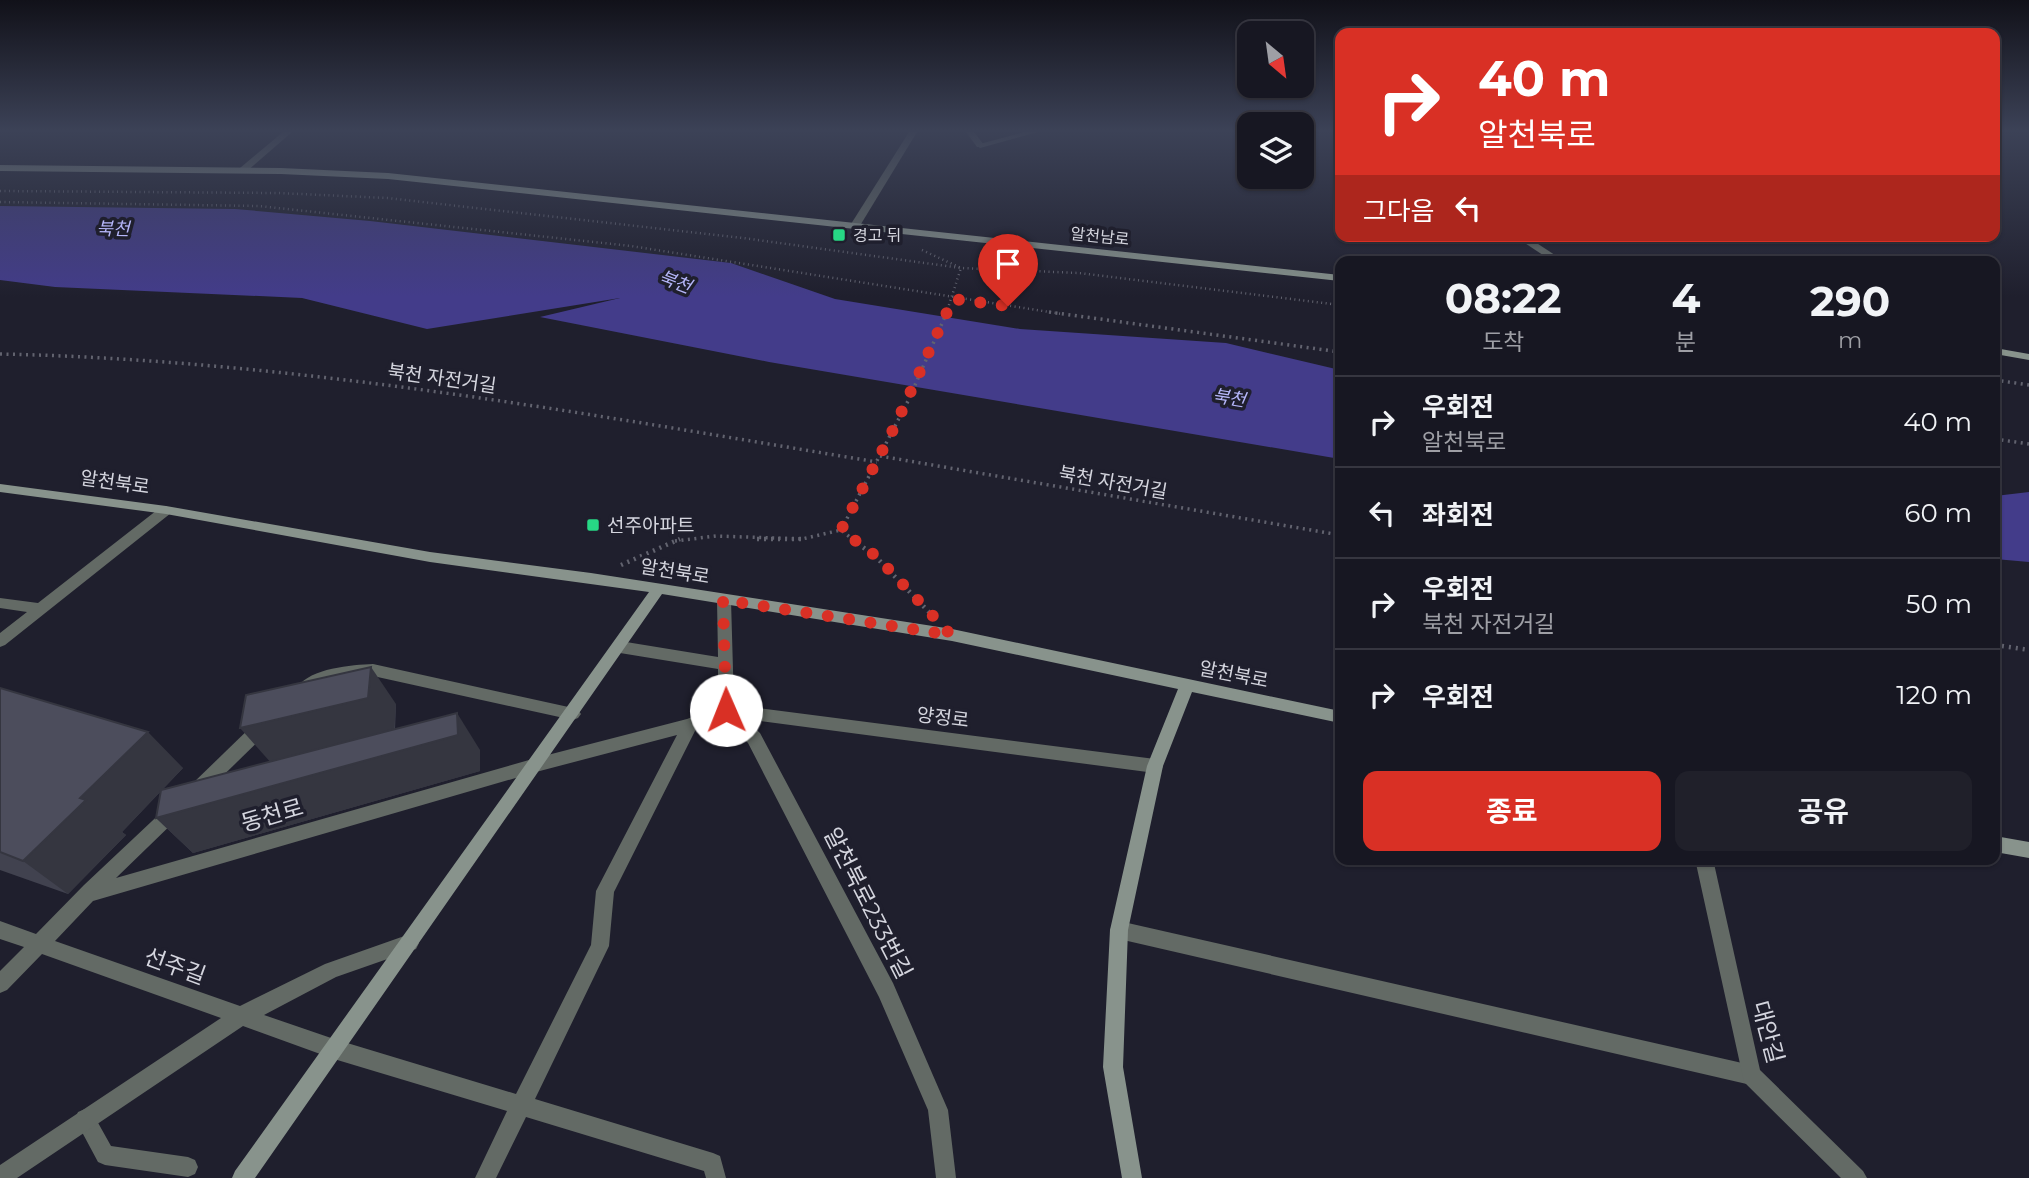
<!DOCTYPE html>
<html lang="ko">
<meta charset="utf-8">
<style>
:root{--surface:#171722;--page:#20202a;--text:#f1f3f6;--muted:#9e9fa5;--line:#363640;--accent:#d93025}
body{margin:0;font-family:Montserrat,"Noto Sans KR",sans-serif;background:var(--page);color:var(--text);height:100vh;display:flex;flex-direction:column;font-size:26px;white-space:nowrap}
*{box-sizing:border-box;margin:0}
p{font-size:23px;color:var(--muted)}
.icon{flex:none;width:38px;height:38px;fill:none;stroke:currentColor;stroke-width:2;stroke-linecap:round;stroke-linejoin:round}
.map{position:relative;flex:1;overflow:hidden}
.panel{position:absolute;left:1335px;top:256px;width:665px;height:609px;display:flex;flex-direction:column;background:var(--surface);border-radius:14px;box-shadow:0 2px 5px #0004,0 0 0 2px var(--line)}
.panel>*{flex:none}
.guide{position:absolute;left:1335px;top:28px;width:665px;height:214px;border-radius:14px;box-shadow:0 2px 5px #0004,0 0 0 2px var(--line);background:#d93025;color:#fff;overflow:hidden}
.needle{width:46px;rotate:151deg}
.buttons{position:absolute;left:1237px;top:21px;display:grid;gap:14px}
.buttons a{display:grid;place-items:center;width:77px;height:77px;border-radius:14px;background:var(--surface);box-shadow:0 2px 5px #0004,0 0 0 2px var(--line);font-size:35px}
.pin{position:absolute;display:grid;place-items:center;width:60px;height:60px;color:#fff;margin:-72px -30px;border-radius:50% 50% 50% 0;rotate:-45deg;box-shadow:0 0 7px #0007}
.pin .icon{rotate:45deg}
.me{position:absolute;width:77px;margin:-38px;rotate:359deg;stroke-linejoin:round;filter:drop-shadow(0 0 5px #0008)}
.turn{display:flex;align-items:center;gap:24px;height:147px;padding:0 28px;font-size:32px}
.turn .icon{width:91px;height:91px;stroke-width:2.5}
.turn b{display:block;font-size:49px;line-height:60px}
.then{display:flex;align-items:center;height:66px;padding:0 28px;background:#0003;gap:14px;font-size:26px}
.eta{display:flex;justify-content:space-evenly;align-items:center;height:119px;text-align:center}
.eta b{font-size:42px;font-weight:700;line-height:49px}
.button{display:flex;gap:14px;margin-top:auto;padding:14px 28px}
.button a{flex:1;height:80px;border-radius:14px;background:var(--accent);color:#fff;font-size:28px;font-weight:700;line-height:80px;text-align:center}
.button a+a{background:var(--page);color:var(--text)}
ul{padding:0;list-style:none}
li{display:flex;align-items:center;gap:21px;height:91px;padding:0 28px;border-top:2px solid var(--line)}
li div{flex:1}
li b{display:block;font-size:26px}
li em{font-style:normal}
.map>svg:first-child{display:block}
.water{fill:#433c8a}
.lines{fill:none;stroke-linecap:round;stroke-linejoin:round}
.path-far2{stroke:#62636f;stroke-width:2.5;stroke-dasharray:1 3.5;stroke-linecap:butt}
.path-far1{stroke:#62636f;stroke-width:3.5;stroke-dasharray:2 4.5;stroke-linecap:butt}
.path{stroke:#62636f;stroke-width:4.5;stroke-dasharray:2 5;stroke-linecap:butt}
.lane{fill:#636a65;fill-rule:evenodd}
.street{fill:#636a65;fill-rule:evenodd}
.secondary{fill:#88938c;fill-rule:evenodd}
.wall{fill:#41424f}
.shaded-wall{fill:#353640}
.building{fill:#4c4d5c;stroke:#353640;stroke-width:2}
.route{stroke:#d93025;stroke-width:12;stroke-dasharray:0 21.6}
.poi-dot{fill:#27d885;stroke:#1f1f2d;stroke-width:2.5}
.labels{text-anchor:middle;stroke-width:7;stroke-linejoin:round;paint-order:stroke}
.far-poi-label{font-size:16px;fill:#d4d5de;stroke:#1f1f2d;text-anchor:start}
.far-street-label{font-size:16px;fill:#d4d5de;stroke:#1f1f2d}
.far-water-label{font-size:18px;font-style:italic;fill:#b5b6f9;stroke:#1f1f2d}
.street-label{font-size:19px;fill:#d4d5de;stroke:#1f1f2d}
.poi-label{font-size:19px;fill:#d4d5de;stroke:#1f1f2d;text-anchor:start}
.near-street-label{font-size:23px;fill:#d4d5de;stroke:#1f1f2d}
</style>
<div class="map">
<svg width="2029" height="1178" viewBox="0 0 2029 1178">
<rect width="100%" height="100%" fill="#1f1f2d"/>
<g class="water">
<polygon points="0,206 235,209 370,221 731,263 835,299 1020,329 1226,343 1340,370 1340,459 769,362 540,317 620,298 427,329 302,298 55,287 0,280"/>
<polygon points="2029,492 2029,562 1995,559 1995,496"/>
</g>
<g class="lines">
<g class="path-far2">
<polyline points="0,191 278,193 387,198 743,238 961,268 1079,273 1340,305"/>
<polyline points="0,202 259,206 631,246 1062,314"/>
<polyline points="922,250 961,268 946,314"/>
</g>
<g class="path-far1">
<polyline points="1049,312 1340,352"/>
<path d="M0 354C295 360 586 414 877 462"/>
<polyline points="1995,380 2029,385"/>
<polyline points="1995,439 2029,444"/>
<polyline points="880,456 1340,535"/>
<polyline points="841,530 908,401 947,312"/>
<polyline points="675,541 716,536 802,539 841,530 855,541"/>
</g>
<g class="path">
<polyline points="757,539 806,539"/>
<polyline points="852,539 876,557 929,612"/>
<polyline points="621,565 680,539"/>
<polyline points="1995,645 2029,650"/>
</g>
<g class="lane">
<polygon points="909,132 917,132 861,224 853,226 851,224"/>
<polygon points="966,132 974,132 984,145 983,147 977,147"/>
<polygon points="1119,921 1751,1065 1758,1068 1761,1075 1758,1082 1751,1085 1119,939 1113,936 1110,930 1113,924"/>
<polygon points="85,1109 92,1112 111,1146 188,1157 195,1160 198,1167 195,1174 188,1177 105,1165 98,1162 75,1119 78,1112"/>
</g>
<g class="street">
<polygon points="283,132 292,132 246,172 240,172 240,168"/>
<polygon points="1024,132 1038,132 980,148 976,145"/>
<polygon points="1514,236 1526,236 1564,261 1552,261"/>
<polygon points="166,506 173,510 171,513 5,645 0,647 0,633 27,612 0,608 0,598 38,603 161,507"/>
<path d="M724 595 731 600 734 705 1155 759 1161 761 1163 766 1161 771 1155 773 745 719 760 733 893 983 948 1110 956 1178H936L928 1110 879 997 748 743 724 718 696 729 614 892 609 946 535 1099 713 1153 720 1156 726 1178H706L704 1171 526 1117 496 1178H475L507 1111 334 1059 243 1026 17 1178H0V1165L221 1018 42 954 7 990 0 993V971L24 947 0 939V921L36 934 84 885 168 806 174 804 180 806 182 811 180 816 116 878 536 758 687 719 718 707V669L620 653 615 651 613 647 615 643 620 641 718 657 717 600ZM677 735 596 891 591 945 516 1094 334 1039 264 1015 336 977 416 949 419 943 416 937 410 934 325 964 240 1006 55 941 93 901 536 772Z"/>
<path d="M373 664 573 708 578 710 581 714 578 718 573 720 373 676 338 680 306 693 301 691 298 687C310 668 352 665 373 664Z"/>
<polygon points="263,720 269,721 271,726 269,731 203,795 197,797 191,795 189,790 191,785 257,721"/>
<polygon points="1695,859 1713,859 1760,1070 1863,1171 1867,1178 1841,1178 1744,1082"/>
</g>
<g class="secondary">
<polygon points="0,165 281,168 388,173 1340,275 1340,281 388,179 281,174 0,171"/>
<polygon points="1995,348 2029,354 2029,360 1995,354"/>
<polygon points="0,484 166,506 430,552 591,573 952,629 1340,711 1340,723 1192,692 1163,766 1128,930 1123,1067 1142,1178 1122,1178 1103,1067 1110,930 1147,766 1178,689 952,641 662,594 255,1178 232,1178 235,1171 649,592 430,562 166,514 0,492"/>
<polygon points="1995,836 2029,842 2029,858 1995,852"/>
</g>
</g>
<polygon class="wall" points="0,688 183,768 163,789 270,762 396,704 395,730 480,750 480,771 193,853 156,818 161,791 122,832 126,835 68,894 0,870"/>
<g class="shaded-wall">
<polygon points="371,667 396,704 394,734 272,764 240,728"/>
<polygon points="457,713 480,750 480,771 193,853 156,818"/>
<polygon points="148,732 183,768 122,832 126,835 68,894 23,861 80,798"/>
</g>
<g class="building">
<polygon points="371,667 368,698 240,728 246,695"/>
<polygon points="0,688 148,732 80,798 86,800 23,861 0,852"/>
<polygon points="457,713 458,735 156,818 161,790"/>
</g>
<linearGradient id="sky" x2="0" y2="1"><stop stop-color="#111119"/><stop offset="0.44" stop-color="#3c4257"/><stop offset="1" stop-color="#3c4257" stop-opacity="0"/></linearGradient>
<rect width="2029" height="297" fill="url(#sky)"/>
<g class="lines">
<polyline class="route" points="726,710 723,600 951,635 876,556 841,530 895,426 953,299 1008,306"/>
</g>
<g class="poi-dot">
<rect x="832" y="228" width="14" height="14" rx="3.5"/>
<rect x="586" y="518" width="14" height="14" rx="3.5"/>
</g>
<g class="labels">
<g class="far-poi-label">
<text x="853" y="241">경고 뒤</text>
</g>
<g class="far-street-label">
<text transform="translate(1100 236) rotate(6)" y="6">알천남로</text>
</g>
<g class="far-water-label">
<text transform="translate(113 229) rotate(1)" y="6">북천</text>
<text transform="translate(675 282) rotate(21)" y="6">북천</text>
<text transform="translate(1229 398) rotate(9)" y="6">북천</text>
</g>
<g class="street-label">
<text transform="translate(442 378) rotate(8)" y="7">북천 자전거길</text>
<text transform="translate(115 482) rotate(8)" y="7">알천북로</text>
<text transform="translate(1113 482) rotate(10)" y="7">북천 자전거길</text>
<text transform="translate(675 571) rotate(9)" y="7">알천북로</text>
<text transform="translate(1234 674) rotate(11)" y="7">알천북로</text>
<text transform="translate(943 717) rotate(7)" y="7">양정로</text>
</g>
<g class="poi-label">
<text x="607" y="532">선주아파트</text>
</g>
<g class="near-street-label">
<text transform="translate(272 815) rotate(-16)" y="8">동천로</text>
<text transform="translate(868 903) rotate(63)" y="8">알천북로233번길</text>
<text transform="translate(175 966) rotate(20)" y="8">선주길</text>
<text transform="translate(1768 1032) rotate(75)" y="8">대안길</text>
</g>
</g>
</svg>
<div class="buttons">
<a><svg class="needle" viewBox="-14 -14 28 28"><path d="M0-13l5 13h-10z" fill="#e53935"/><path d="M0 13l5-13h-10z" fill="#9e9fa5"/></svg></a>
<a><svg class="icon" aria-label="layers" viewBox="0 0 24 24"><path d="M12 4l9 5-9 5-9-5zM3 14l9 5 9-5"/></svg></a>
</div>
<div class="pin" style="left:1008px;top:306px;background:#d93025"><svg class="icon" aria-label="arrive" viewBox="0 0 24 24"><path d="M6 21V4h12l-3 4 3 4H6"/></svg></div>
<svg class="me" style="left:726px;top:710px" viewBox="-20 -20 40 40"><circle r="19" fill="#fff"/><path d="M0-13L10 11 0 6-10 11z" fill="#d93025"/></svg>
<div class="guide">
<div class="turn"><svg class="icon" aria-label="right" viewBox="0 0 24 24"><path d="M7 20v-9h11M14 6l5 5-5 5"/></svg><div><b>40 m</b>알천북로</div></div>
<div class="then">그다음<svg class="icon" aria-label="left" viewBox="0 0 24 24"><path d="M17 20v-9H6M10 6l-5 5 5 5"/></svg></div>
</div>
<section class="panel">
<div class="eta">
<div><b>08:22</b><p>도착</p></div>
<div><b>4</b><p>분</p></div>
<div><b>290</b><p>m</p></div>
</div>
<ul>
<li><svg class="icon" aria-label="right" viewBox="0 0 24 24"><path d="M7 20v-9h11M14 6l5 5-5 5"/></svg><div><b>우회전</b><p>알천북로</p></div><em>40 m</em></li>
<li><svg class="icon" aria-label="left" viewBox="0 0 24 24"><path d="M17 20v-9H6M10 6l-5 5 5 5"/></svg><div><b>좌회전</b></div><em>60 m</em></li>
<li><svg class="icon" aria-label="right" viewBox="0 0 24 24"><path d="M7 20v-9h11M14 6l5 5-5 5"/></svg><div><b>우회전</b><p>북천 자전거길</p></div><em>50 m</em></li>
<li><svg class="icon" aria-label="right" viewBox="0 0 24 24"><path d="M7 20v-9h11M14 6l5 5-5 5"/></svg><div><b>우회전</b></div><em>120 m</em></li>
</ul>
<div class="button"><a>종료</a><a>공유</a></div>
</section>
</div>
